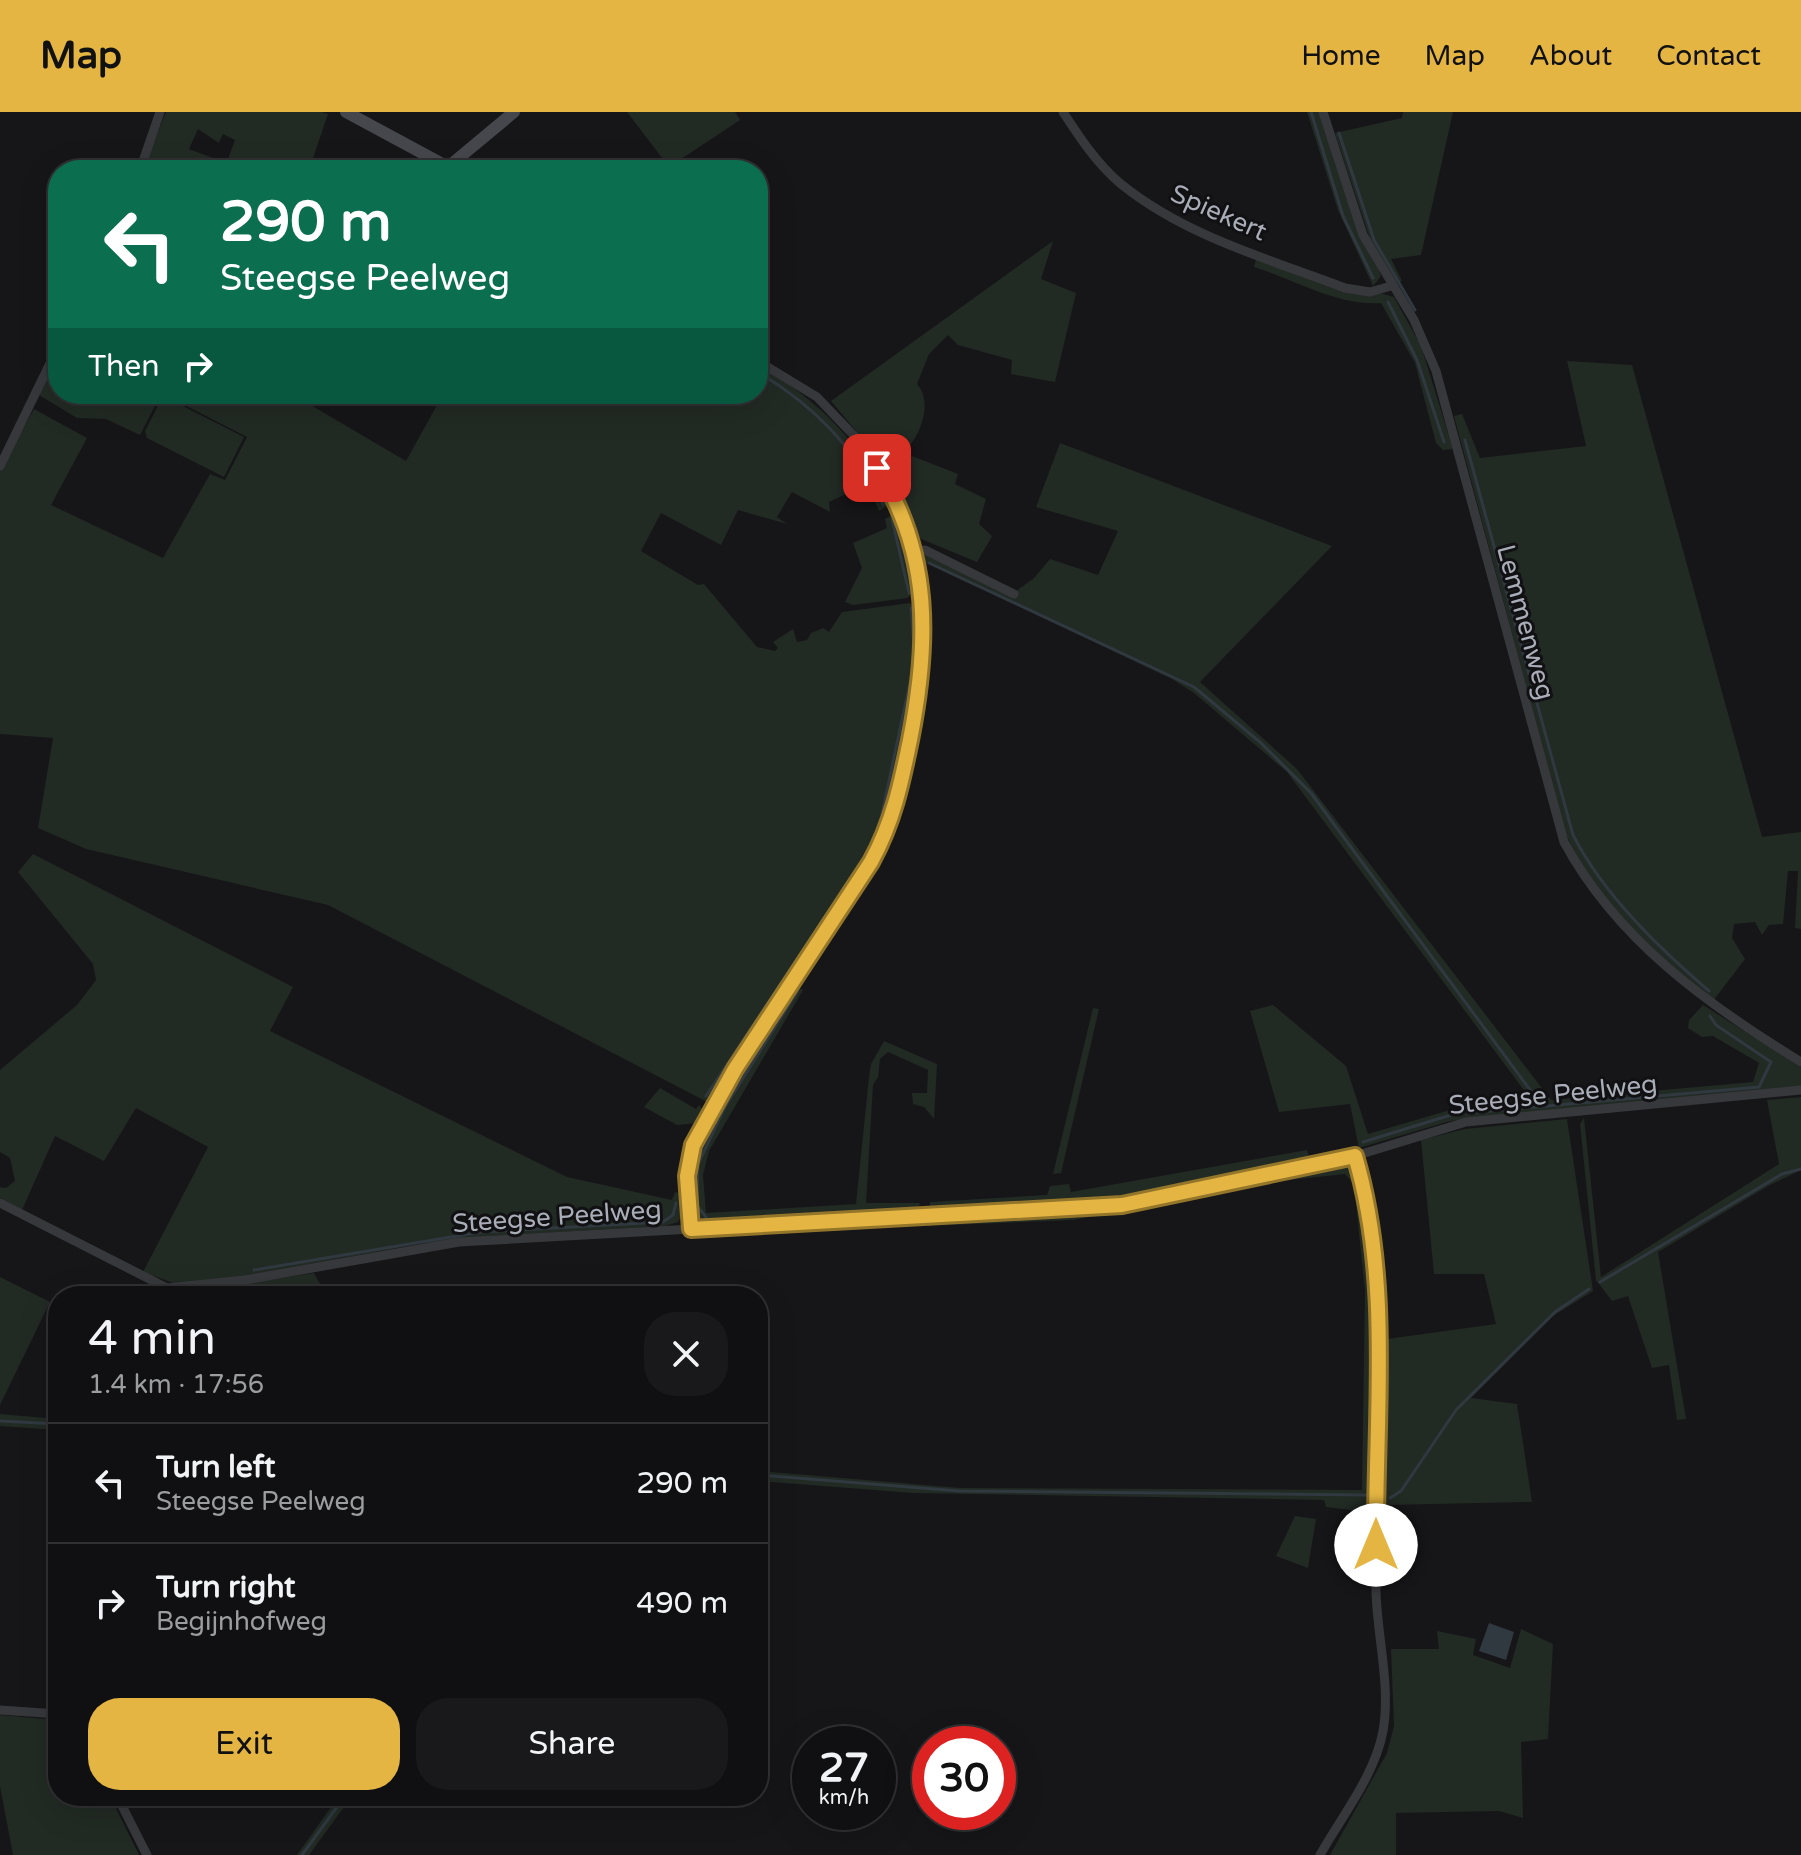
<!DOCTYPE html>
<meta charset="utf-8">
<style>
:root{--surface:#101012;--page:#19191b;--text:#f1f3f6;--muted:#9c9d9f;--line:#303032;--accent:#e4b542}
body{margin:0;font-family:"Varela Round",sans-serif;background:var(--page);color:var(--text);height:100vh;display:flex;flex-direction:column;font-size:30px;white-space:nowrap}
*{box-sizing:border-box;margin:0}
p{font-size:26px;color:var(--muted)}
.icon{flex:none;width:44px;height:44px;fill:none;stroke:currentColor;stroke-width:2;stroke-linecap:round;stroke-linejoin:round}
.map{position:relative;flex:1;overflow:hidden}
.drawer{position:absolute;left:48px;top:1174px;width:720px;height:520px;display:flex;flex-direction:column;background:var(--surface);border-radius:32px;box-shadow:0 8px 32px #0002,0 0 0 2px var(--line)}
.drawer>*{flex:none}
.guide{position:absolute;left:48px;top:48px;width:720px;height:244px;border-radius:32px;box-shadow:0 8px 32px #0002,0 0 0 2px var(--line);background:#0b6e4f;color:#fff;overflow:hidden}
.speed{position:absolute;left:792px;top:1614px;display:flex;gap:16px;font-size:40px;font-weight:700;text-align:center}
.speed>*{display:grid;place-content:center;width:104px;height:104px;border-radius:50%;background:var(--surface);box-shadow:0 8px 32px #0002,0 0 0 2px var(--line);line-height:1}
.speed small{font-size:20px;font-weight:400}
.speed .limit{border:12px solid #d22;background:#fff;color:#111}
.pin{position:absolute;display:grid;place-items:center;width:68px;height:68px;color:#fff;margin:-34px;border-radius:16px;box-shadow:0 4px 12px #0006}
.me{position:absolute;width:88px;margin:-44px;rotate:0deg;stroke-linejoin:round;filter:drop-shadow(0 0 6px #0008)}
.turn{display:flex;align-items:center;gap:28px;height:168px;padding:0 40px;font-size:36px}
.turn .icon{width:104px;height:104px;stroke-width:2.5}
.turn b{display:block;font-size:56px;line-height:68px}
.then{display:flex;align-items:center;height:76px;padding:0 40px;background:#0003;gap:16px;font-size:30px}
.round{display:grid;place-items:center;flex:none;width:84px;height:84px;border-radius:32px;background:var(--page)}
.headline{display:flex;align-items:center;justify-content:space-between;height:136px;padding:0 40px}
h1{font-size:48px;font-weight:600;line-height:60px}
.action{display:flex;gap:16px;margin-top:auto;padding:16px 40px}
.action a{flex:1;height:92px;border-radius:32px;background:var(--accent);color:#111;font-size:32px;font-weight:600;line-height:92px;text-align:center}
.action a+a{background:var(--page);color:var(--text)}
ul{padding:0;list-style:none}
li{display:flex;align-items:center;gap:24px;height:120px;padding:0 40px;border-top:2px solid var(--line)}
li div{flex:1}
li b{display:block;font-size:30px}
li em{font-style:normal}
header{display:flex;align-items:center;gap:48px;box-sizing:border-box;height:112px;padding:0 40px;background:var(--accent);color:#111}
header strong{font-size:38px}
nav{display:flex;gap:44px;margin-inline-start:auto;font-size:28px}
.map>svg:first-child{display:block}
.green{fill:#222a24}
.water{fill:#303840}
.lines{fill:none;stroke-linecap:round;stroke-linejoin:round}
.stream{stroke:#303840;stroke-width:3}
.street{stroke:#37383c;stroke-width:9}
.secondary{stroke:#45474c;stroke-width:12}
.route-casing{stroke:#94762b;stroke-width:20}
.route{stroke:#e4b542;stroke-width:14}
.labels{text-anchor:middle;stroke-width:6;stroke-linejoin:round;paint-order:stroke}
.street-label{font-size:26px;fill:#a9adb7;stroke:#111113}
</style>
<header>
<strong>Map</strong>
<nav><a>Home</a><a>Map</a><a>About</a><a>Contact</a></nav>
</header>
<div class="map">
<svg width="1801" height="1743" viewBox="0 0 1801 1743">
<rect width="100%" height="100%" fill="#161618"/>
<g class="green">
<polygon points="166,0 321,0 328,2 309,58 224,58 235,28 223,22 219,31 198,17 189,37 213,46 209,58 171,58 148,45"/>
<polygon points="627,0 735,0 740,8 669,55"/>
<polygon points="1307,0 1319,0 1381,164 1373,174 1338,98"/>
<polygon points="1403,0 1453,0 1421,143 1391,147 1402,169 1392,171 1370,127 1335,21 1402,6"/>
<path d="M1053 129 1041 167 1076 181 1055 270 1011 262 1012 248 958 233 948 223 929 242 917 272C934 291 920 328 900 343 896 346 887 348 881 349L831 289Z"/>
<path d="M1256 147 1394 185 1421 234 1453 337 1443 338 1436 331 1415 251 1381 191C1336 194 1296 168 1254 155Z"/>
<polygon points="58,245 58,282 161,282 140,323 106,307 77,306 39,283"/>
<path d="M1567 249 1632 253 1762 725 1801 720V817L1795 816 1798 759H1788L1783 812 1769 813 1762 823 1755 810 1734 812 1732 826 1745 847 1713 889C1655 848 1593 786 1565 720L1454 304 1462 302 1480 346 1586 334Z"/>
<path d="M758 253C817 287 860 330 891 392L879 399 867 372 829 390 830 400 792 380 777 405 787 412 738 398 721 433 661 401 641 439 698 473 704 472 757 535 775 539 778 536 773 530 793 517 797 530 807 528 811 521 823 516 829 520 842 500 910 491 918 499 919 563 882 725 711 992 328 793 86 737 38 716 53 626 0 622V358L34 297 87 326 51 393 163 446 210 362 225 368 247 325 163 282H292L406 349 443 282H758Z"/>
<polygon points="163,284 244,325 224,365 147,326 145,319"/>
<polygon points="1060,331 1332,434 1200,570 1297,657 1551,988 1753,970 1759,951 1713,924 1702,925 1688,916 1689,908 1703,893 1801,955 1801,974 1450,1009 1359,1036 1350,992 1279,1000 1250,899 1273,893 1346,954 1368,1022 1467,993 1532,989 1287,660 1194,581 1172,567 918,447 926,441 1011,483 1034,466 1050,447 1098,463 1118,419 1036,395"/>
<polygon points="912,344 958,362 955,372 986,387 979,412 992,424 977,450 914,424 890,367"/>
<polygon points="895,401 909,439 912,482 907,486 853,493 845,490 862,456 853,431 887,416 885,407"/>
<polygon points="33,742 293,875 270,919 567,1065 672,1088 675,1080 683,1082 683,1100 678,1110 665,1114 490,1124 420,1132 234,1166 173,1171 143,1160 208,1035 136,996 104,1049 55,1024 22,1098 0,1086 0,1075 6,1076 15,1069 10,1046 0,1040 0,958 77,893 96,868 93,852 18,760"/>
<path d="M795 874 803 878 709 1039 703 1063 706 1101 856 1092 869 965 871 952 884 929 937 952 934 1007 924 995 913 992 912 981H927L928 958 888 940 880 947 878 965 873 973 866 1091H920L917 1102 704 1114 696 1111C667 1050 762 926 795 874Z"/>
<polygon points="1093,896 1099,897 1061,1061 1053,1062"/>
<polygon points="660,976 696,997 699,993 703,998 697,1011 677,1013 644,995"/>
<polygon points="1801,985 1801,1058 1768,1074 1658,1140 1686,1307 1677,1308 1669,1253 1652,1256 1628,1184 1612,1189 1596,1168 1580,1012 1584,1006 1601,1165 1779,1052 1767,988"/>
<polygon points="1567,1007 1593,1179 1553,1204 1471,1286 1517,1292 1532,1390 1386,1393 1387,1227 1496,1212 1484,1162 1434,1162 1421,1028 1465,1017"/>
<polygon points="1307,1038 1310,1049 1092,1093 930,1101 930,1090 1047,1083 1050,1074 1069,1072 1071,1080"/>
<polygon points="1331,1051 1348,1052 1356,1061 1370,1120 1374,1186 1372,1396 1368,1400 1326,1395 1324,1388 913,1381 758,1369 758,1359 960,1376 1362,1378 1365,1179 1354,1072 1345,1062 1281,1069 1073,1108 926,1114 933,1108 1055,1103 1188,1081"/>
<polygon points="314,1161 320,1172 313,1184 232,1184 230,1174"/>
<polygon points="0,1165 50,1190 0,1293"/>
<polygon points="0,1302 58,1307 58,1318 0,1314"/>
<polygon points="1295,1404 1316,1407 1308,1456 1276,1444"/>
<polygon points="1521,1517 1553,1532 1548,1627 1521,1630 1523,1706 1499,1699 1396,1701 1396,1743 1330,1743 1387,1641 1394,1614 1391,1537 1439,1537 1437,1519 1476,1527 1473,1543 1510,1556"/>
<polygon points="0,1603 58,1608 58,1684 110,1684 139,1743 13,1743 0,1674"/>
<polygon points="339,1684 352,1684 309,1743 297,1743"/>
</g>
<polygon class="water" points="1489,1511 1514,1520 1506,1548 1479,1539"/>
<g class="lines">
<g class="stream">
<polyline points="1311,0 1343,104 1373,166"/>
<polyline points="1339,21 1374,128 1415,198"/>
<polyline points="1388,190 1417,248 1444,330"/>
<path d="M758 260C815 294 852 334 883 392"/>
<path d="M1465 328 1573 723C1604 783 1658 835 1709 879"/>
<polyline points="892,407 909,481"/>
<polyline points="929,451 1194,575 1261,631 1311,681 1536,986"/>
<polyline points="706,984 871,736 881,706 915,547 911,496"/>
<polyline points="1468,1001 1759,975 1771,950 1716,913 1710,904"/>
<polyline points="1363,1030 1454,1002"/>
<polyline points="706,1105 697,1094 698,1052 725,995 797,880"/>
<polyline points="254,1158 481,1120 663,1110 673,1103 676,1091"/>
<polyline points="1600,1170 1782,1062 1801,1057"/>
<polyline points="0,1309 58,1312"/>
<polyline points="758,1363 959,1379 1367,1383"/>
<polyline points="1390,1386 1401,1379 1456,1298 1555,1200 1589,1177"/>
<polyline points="302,1743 345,1684"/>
</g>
<g class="street">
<path d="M1063 0C1080 26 1097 52 1121 72 1185 124 1269 147 1345 176L1370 180 1391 174"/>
<path d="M1323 0 1363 123 1414 208 1436 259 1564 730C1617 828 1708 893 1801 950"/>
<polyline points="140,58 160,0"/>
<polyline points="0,354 58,235"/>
<polyline points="914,440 925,438 1014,482"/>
<polyline points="0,1091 167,1176 245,1168 459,1130 1122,1093 1355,1044 1466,1010 1801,978"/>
<polyline points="691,1117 687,1064 693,1033 735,957 890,717 920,574 925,526 913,435 893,381 860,330 817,285 758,249"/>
<polyline points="0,1598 58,1602"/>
<polyline points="117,1684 147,1743"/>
<path d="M1320 1743C1342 1704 1375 1663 1383 1619 1391 1574 1377 1524 1376 1479 1374 1336 1395 1181 1355 1044"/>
</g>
<polyline class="secondary" points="346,0 448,55 514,0"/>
</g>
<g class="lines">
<g class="route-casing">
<path id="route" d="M877 356C932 442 929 532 910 628 901 672 893 710 871 750L735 957 693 1033 687 1064 691 1117 1122 1093 1355 1044C1392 1169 1375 1304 1376 1433"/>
</g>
<use href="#route" class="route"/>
</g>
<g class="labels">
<g class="street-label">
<text transform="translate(1219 100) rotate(24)" y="9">Spiekert</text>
<text transform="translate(1526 510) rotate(75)" y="9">Lemmenweg</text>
<text transform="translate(1553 982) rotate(-6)" y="9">Steegse Peelweg</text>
<text transform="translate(557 1104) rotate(-4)" y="9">Steegse Peelweg</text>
</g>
</g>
</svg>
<div class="speed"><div>27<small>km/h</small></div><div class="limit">30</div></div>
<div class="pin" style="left:877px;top:356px;background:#d93025"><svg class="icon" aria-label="arrive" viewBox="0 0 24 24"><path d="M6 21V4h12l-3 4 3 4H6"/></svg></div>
<svg class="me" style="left:1376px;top:1433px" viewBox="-20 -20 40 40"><circle r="19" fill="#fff"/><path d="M0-13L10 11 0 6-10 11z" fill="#e4b542"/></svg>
<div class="guide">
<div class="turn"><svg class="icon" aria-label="left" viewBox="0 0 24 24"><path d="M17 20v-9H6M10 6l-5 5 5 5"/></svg><div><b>290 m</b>Steegse Peelweg</div></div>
<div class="then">Then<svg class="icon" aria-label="right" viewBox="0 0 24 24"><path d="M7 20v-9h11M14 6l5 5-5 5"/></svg></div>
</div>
<section class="drawer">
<div class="headline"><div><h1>4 min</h1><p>1.4 km · 17:56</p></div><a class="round"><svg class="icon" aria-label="close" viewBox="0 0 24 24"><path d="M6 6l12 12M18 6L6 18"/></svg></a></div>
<ul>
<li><svg class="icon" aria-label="left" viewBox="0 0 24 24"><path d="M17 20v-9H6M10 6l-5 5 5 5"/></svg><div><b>Turn left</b><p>Steegse Peelweg</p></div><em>290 m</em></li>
<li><svg class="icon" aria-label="right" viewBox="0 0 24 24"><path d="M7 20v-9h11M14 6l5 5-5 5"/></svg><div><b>Turn right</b><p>Begijnhofweg</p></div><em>490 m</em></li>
</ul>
<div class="action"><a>Exit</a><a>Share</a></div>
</section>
</div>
